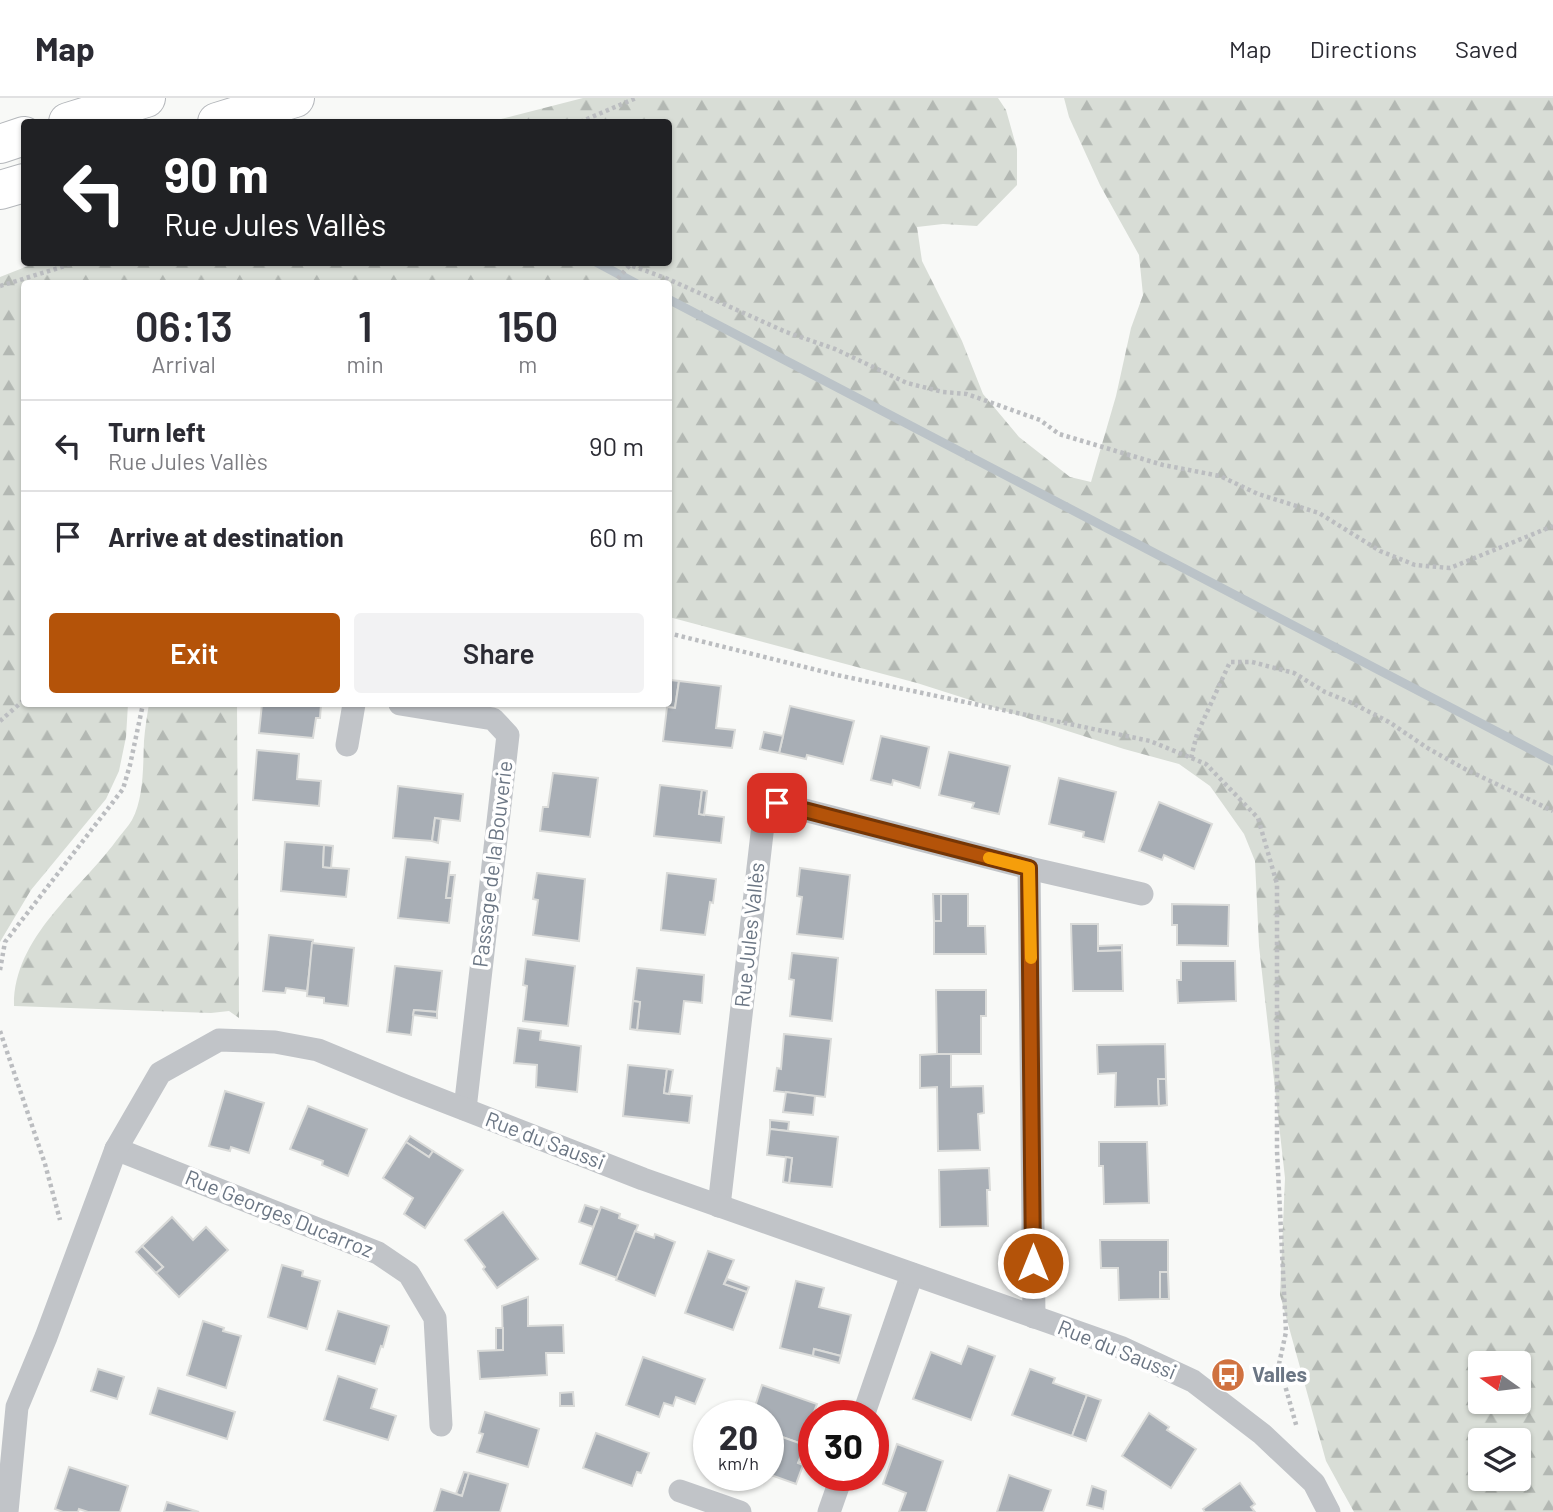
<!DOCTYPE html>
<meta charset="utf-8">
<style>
:root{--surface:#fff;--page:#f2f2f3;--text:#2b2b33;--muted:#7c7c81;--line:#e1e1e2;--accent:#b45309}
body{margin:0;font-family:Barlow,sans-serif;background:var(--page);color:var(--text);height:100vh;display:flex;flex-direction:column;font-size:26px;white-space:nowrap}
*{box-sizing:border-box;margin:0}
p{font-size:23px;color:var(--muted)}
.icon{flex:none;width:38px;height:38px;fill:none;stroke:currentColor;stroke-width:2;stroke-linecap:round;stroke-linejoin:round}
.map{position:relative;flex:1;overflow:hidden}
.side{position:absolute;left:21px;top:182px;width:651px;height:427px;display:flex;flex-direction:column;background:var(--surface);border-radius:7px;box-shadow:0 2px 5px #0004}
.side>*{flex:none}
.top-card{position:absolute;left:21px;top:21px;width:651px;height:147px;border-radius:7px;box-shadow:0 2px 5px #0004;background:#202124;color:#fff;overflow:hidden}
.needle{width:46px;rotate:284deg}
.tools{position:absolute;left:1468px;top:1253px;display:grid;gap:14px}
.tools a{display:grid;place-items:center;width:63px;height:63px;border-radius:7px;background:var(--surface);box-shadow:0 2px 5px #0004;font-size:35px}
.speed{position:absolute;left:693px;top:1302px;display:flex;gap:14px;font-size:35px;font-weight:700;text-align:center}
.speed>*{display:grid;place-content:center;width:91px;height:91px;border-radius:50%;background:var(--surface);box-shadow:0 2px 5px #0004;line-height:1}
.speed small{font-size:18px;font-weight:400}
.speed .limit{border:10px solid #d22;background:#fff;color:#111}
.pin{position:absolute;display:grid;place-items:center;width:60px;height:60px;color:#fff;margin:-30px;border-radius:14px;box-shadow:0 4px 10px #0006}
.me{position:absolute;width:77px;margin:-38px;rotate:0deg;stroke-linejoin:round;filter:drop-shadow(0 0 5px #0008)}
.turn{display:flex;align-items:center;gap:24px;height:147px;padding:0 28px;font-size:32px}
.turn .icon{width:91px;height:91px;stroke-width:2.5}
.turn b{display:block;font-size:49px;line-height:60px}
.eta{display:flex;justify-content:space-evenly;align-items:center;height:119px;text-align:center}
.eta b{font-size:42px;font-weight:600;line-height:49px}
.cta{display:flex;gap:14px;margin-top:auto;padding:14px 28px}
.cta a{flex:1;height:80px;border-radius:7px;background:var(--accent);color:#fff;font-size:28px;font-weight:600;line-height:80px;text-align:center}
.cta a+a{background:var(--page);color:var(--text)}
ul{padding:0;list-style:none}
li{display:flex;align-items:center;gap:21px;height:91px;padding:0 28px;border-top:2px solid var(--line)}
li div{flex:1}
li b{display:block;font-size:26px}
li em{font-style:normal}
header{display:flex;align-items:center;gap:42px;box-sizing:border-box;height:98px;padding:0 35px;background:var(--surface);border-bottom:2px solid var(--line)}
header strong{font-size:33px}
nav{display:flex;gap:38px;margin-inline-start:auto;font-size:24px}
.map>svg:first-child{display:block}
.forest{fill:url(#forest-firs);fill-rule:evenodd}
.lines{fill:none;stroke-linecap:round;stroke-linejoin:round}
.stream{stroke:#bbc3c8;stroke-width:9}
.building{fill:#a8aeb5;stroke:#dadbd9;stroke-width:2}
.highway-casing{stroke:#b4b7bb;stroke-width:40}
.path{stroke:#bbbdc0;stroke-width:4.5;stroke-dasharray:3.5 3.5;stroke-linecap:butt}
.street{stroke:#c1c4c8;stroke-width:23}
.highway{stroke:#fff;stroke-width:38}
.route-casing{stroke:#753606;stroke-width:18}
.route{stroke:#b45309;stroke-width:12}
.slow{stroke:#f59e0b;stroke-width:12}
.labels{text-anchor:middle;stroke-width:7;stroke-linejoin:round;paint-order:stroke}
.street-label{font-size:21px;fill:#6b7684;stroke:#fff}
.poi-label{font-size:21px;font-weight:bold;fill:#6b7684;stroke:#fff;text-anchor:start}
</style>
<header>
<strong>Map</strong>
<nav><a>Map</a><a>Directions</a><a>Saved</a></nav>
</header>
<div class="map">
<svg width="1553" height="1414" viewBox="0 0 1553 1414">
<defs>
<pattern id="forest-firs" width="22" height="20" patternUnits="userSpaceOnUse" patternTransform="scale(1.75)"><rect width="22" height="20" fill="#d8ddd6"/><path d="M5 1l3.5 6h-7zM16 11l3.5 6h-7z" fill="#b3b8b3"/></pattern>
</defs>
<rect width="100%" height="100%" fill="#f8f9f7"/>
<g class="forest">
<path d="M583 0H998L1006 12 1017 51V87L977 128 943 126 917 129 922 163 962 243 983 296 1019 339 1070 379 1091 384 1116 298 1131 230 1143 197 1139 157 1100 87 1069 19 1064 0H1553V1414H1354L1326 1363 1280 1197 1285 1080 1259 848 1255 763 1244 736 1210 688 1179 666 1124 651 917 585 669 519 668 186H24V606H128L126 639 119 673 106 701 31 792 0 844V179L38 164H668V24H489ZM1480 1265H1519V1304H1480ZM1480 1342H1519V1381H1480Z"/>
<path d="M149 606H237L239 920 229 913 211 915 14 908C13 840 79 793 116 743 121 736 128 729 132 722 144 700 143 667 144 643 145 630 147 618 149 606Z"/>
</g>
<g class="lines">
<g class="stream">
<polyline points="596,164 637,186"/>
<polyline points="668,201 1553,663"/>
</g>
</g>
<g class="building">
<polygon points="670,582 679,583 675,610 667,609"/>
<polygon points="679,583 721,588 716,630 735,632 732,650 663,643 667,609 675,610"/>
<polygon points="262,606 321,606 320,620 316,620 313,640 259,635"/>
<polygon points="790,608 854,623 843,666 807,657 806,661 779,655"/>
<polygon points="764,634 783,638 779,655 760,651"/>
<polygon points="881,638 929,649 920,690 893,682 892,687 871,682"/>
<polygon points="257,652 299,656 297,681 321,683 319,708 253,702"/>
<polygon points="949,654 1010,668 999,716 972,710 974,705 939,697"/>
<polygon points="553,675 598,680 590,739 540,733 543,709 548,709"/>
<polygon points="1059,680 1116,694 1104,744 1083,739 1084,734 1049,726"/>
<polygon points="660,687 702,692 699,716 724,719 721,745 654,738"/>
<polygon points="398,688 463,696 460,723 435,720 432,743 393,740"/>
<polygon points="702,692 707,693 704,717 699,716"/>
<polygon points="1159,704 1212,726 1194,771 1164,757 1162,762 1139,753"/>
<polygon points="435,720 441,721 438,745 432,743"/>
<polygon points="285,744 324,747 323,769 349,771 346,799 281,793"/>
<polygon points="324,747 333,748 331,770 323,769"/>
<polygon points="406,759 450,764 446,800 452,800 449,825 398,820"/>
<polygon points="800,770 850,777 843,841 797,836 802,799 797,798"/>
<polygon points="537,775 585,781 579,843 533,837 538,802 533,801"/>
<polygon points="667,775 716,781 713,805 710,804 705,837 661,832"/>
<polygon points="449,777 455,777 452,800 446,800"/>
<polygon points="933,796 941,796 941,823 934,823"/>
<polygon points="941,796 968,796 968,828 985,828 986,856 934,856 934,823 941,823"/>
<polygon points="1172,806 1229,807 1228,848 1177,847 1177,827 1172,827"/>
<polygon points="1071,826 1098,826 1098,853 1122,852 1123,893 1073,893"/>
<polygon points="269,837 313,842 307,893 286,890 285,895 263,893"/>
<polygon points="312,845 354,850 348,908 324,905 324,900 307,898"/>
<polygon points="1122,847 1122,852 1098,853 1098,848"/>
<polygon points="792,855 838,860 832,923 790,918 794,882 789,881"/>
<polygon points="526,861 575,868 568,928 523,923 527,888 523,887"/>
<polygon points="1181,863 1235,863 1236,903 1178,905 1177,882 1181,882"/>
<polygon points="395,868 442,873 437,914 414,912 411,937 387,934"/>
<polygon points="637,870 704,877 702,905 684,903 680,936 637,932 640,904 633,903"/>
<polygon points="936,892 986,892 986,918 981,918 981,956 937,956"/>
<polygon points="633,903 640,904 637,932 630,931"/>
<polygon points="414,912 437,914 437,920 413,917"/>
<polygon points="518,930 541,933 540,942 581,948 577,994 536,989 537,967 514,965"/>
<polygon points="784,936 831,941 825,999 774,993 777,970 781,971"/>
<polygon points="1165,946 1166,981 1158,981 1159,1008 1115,1009 1116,975 1098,976 1097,947"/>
<polygon points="937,956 951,956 951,989 983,988 984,1015 978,1016 980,1052 938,1053 937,989 920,990 920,957"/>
<polygon points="628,967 667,971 664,995 692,998 689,1025 623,1018"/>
<polygon points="667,971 673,972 669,996 664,995"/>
<polygon points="1158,981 1166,981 1167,1007 1159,1008"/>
<polygon points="225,993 264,1005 249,1055 231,1049 230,1053 209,1048"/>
<polygon points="786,994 815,998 813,1017 783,1014"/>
<polygon points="308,1008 367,1031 348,1078 322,1067 323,1063 290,1051"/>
<polygon points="770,1022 789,1024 788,1033 770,1031"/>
<polygon points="770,1031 838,1039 832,1089 789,1085 792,1060 767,1057"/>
<polygon points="410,1038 433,1053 429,1059 406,1044"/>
<polygon points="406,1044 429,1059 433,1053 463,1072 425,1130 404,1116 413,1100 383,1080"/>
<polygon points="1099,1044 1147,1044 1149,1105 1104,1106 1103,1068 1099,1068"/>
<polygon points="786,1059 792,1060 789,1085 783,1084"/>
<polygon points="989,1070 990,1092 987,1092 988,1128 940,1129 939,1072"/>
<polygon points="585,1107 600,1112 593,1129 579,1124"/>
<polygon points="601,1109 620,1116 619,1120 638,1127 617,1180 580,1166"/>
<polygon points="503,1114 538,1161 497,1190 483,1171 485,1169 465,1142"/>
<polygon points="172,1119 193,1142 206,1129 228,1152 179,1199 156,1175 163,1169 142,1148"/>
<polygon points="635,1133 654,1140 655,1136 675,1144 655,1198 616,1182"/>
<polygon points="1100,1142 1168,1142 1168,1174 1160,1174 1160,1201 1119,1202 1118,1170 1101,1170"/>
<polygon points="142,1148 163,1169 156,1175 136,1154"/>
<polygon points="708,1153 734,1162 724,1186 747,1194 733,1232 685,1215"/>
<polygon points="282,1167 303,1173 302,1178 320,1183 307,1231 268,1219"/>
<polygon points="1160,1174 1168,1174 1169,1201 1160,1201"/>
<polygon points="727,1181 749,1189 747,1194 724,1186"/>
<polygon points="796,1183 824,1190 819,1209 851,1217 841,1258 814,1251 813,1258 780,1250"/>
<polygon points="528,1199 528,1228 563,1227 564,1255 546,1255 547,1277 480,1281 478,1253 503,1252 502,1208"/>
<polygon points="338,1213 389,1228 383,1249 381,1248 375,1266 326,1252"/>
<polygon points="203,1223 224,1230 223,1233 241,1238 226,1290 187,1277"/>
<rect x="496" y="1230" width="7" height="22"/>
<polygon points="968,1248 995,1258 971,1322 913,1301 931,1254 961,1266"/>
<polygon points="814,1251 841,1258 839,1265 813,1258"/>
<polygon points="643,1259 705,1281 695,1306 676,1299 673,1308 664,1305 659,1319 626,1307"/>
<polygon points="98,1271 124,1279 117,1301 91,1293"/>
<polygon points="1030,1271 1055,1280 1053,1285 1087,1297 1072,1338 1012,1317"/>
<polygon points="338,1278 377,1291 371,1310 396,1318 388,1342 324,1322"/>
<polygon points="762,1287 817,1306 809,1327 805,1326 799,1345 768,1334 768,1318 752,1318"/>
<polygon points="158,1290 235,1314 227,1341 150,1316"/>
<polygon points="573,1294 574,1308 560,1308 560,1295"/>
<polygon points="1087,1297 1101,1302 1086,1343 1072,1338"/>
<polygon points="485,1314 539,1331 528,1369 477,1354 483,1336 479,1335"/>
<polygon points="1149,1315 1169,1329 1167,1332 1196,1351 1171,1390 1122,1358"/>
<polygon points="768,1334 805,1347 798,1365 803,1367 796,1386 768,1376"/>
<polygon points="596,1335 649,1355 641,1375 637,1374 632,1388 583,1370"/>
<polygon points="897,1346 943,1363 926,1414 899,1414 906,1395 883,1386"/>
<polygon points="69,1369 128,1388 120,1414 88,1414 79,1411 78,1414 63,1414 55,1411"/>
<polygon points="464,1374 469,1375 462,1398 456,1396"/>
<polygon points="469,1375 508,1386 500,1414 434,1414 441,1391 462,1398"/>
<polygon points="1009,1377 1051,1392 1043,1414 997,1414"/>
<polygon points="1240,1385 1255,1406 1251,1409 1255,1414 1205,1414 1203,1411"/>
<polygon points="1092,1388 1106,1393 1103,1411 1087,1407"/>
<polygon points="167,1404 199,1414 164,1414"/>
</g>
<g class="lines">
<g class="highway-casing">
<g id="highway">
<polyline points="68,24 146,0"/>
<polyline points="217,24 295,0"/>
<polyline points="0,46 24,38"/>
<polyline points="0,92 24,85"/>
</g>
</g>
<g class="path">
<polyline points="580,24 636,0"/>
<polyline points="613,186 630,167 668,181 786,234 835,251 907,285 943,294 967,296 1040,322 1059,336 1163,367 1220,378 1258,396 1319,415 1380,453 1415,467 1450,470 1553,428"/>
<polyline points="0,188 78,164"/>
<polyline points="668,535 837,577 1150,643 1206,666 1258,720 1277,786 1277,1053 1286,1234 1279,1266 1297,1330"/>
<polyline points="0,623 24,602"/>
<polyline points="1191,660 1197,636 1230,564 1252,564 1294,575 1325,594 1352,605 1389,624 1429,651 1465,671 1553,713"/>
<polyline points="0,872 5,844 123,691 130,667 143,606"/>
<polyline points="0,933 45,1066 60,1122"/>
</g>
<g class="street">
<polyline points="400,606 493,621 508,637 465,1011"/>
<polyline points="347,647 354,606"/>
<polyline points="1029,770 1142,796"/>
<polyline points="116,1051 378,1155 409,1176 435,1220 441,1327"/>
<polyline points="719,1108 764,718 777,705 1029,770 1034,1219"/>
<polyline points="863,1318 912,1176"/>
<polyline points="680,1393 740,1414"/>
<polyline points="7,1414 17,1309 46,1239 116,1051 160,975 219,942 275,944 318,952 405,988 643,1081 1120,1249 1193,1283 1262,1336 1314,1385 1329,1414"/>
<polyline points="829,1414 842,1377"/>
</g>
<use href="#highway" class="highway"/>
</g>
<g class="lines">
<g class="route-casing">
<polyline id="route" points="777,705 1029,770 1033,1165"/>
</g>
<use href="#route" class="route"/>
<polyline class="slow" points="989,760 1029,770 1031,860"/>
</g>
<defs>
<g id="bus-disc" transform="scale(1.75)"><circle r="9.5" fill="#d07240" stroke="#fff"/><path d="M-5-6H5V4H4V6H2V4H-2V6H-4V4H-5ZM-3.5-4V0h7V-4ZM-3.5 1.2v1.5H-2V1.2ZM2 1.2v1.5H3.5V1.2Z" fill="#fff"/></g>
</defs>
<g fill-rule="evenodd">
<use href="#bus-disc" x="1228" y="1277"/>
</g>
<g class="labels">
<g class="street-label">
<text transform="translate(493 766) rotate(-83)" y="7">Passage de la Bouverie</text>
<text transform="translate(750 837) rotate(-84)" y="7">Rue Jules Vallès</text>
<text transform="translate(545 1043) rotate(21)" y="7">Rue du Saussi</text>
<text transform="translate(279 1116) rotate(22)" y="7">Rue Georges Ducarroz</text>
<text transform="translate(1117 1252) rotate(22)" y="7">Rue du Saussi</text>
</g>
<g class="poi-label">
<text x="1252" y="1284">Valles</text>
</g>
</g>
</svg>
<div class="tools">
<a><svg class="needle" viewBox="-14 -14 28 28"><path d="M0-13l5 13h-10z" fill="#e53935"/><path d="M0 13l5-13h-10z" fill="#7c7c81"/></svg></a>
<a><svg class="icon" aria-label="layers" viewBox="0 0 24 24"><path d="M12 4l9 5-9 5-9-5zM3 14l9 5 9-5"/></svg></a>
</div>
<div class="speed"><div>20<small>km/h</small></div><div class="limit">30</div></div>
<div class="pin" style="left:777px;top:705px;background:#d93025"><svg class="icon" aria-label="arrive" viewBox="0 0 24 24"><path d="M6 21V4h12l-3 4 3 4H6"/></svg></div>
<svg class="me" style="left:1033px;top:1165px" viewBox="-20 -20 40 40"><circle r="17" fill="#b45309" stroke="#fff" stroke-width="3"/><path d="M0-11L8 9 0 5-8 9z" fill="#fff"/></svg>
<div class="top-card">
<div class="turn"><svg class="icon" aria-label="left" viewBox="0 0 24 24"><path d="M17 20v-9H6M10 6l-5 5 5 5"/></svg><div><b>90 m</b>Rue Jules Vallès</div></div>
</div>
<section class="side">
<div class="eta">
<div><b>06:13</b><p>Arrival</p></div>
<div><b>1</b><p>min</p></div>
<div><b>150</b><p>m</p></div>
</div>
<ul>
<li><svg class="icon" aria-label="left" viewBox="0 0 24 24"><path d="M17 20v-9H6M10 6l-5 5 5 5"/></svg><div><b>Turn left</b><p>Rue Jules Vallès</p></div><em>90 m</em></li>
<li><svg class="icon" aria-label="arrive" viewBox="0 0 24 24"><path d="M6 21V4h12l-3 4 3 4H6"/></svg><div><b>Arrive at destination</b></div><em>60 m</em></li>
</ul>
<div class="cta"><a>Exit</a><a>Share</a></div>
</section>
</div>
